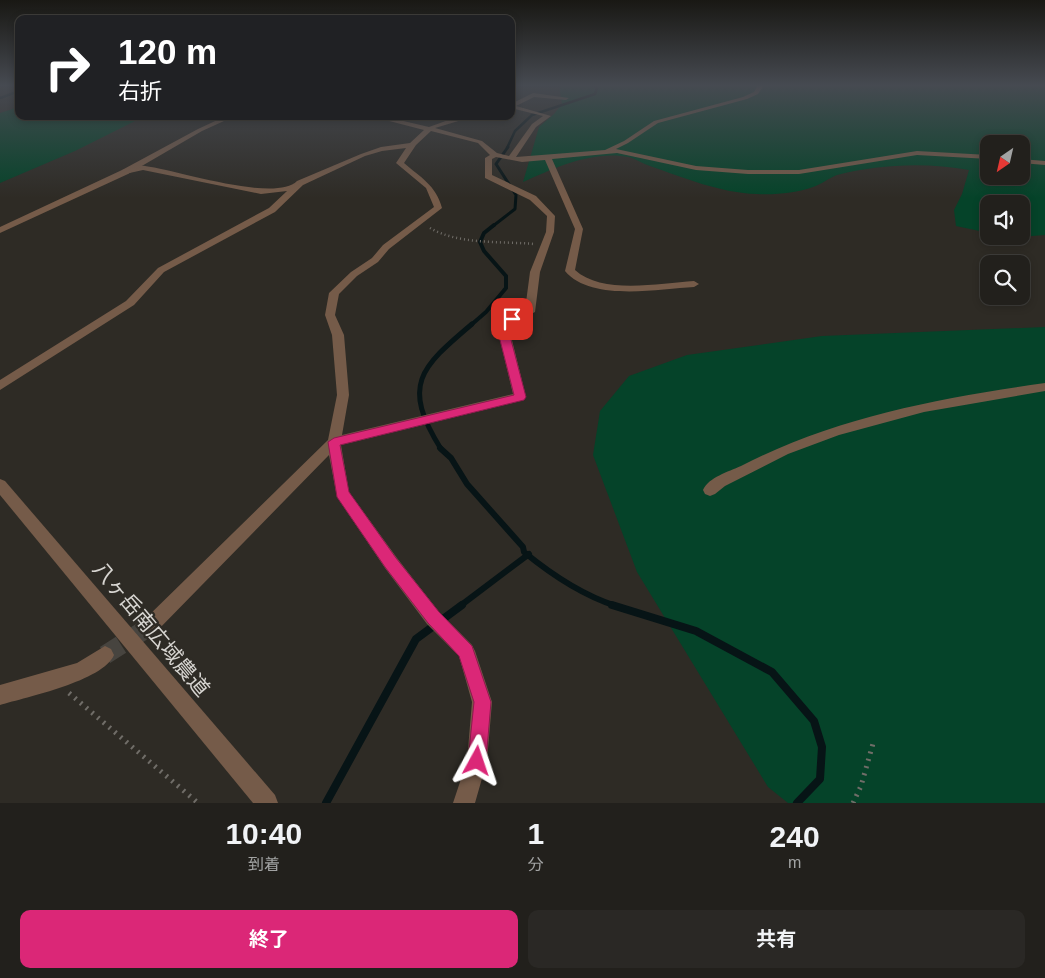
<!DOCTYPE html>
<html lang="ja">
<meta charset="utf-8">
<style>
:root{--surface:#22201c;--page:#2a2825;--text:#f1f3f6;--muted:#a2a3a3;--line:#3f3e3b;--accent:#db2777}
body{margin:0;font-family:Arial,"Noto Sans JP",sans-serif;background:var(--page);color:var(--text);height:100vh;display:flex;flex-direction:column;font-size:19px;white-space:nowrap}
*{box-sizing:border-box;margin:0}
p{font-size:16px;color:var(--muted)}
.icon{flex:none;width:28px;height:28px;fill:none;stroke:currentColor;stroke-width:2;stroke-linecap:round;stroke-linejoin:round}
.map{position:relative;height:803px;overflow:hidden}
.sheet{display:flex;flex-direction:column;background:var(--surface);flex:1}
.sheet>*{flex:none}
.hud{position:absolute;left:15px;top:15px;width:500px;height:105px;border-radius:10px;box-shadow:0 2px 8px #0003,0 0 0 1px var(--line);background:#202124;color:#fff;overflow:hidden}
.needle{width:32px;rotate:214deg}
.controls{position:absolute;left:980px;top:135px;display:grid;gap:10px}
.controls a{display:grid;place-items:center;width:50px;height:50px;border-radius:10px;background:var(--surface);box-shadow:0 2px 8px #0003,0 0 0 1px var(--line);font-size:25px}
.pin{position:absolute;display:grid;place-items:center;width:42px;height:42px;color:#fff;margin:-21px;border-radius:10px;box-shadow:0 2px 8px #0006}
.me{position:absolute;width:55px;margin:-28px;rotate:5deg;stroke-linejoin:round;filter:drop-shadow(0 0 4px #0008)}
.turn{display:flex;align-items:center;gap:18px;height:105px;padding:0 20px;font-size:22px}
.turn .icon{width:65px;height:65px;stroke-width:2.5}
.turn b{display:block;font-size:35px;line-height:42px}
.eta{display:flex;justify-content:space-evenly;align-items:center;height:85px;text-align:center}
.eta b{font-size:30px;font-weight:700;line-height:35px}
.cta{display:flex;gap:10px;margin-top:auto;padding:10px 20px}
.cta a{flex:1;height:58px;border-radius:10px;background:var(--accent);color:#fff;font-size:20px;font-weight:700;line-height:58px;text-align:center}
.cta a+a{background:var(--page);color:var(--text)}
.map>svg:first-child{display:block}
.green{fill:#054329;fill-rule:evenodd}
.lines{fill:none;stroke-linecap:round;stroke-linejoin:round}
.stream-far5{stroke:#071416;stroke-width:2.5}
.stream-far4{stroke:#071416;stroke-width:3}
.stream-far3{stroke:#071416;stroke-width:4}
.stream-far2{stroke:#071416;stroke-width:5}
.stream-far1{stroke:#071416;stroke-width:6}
.stream{stroke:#071416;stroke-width:8}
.minor-tunnel{stroke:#47443f;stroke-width:19;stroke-dasharray:19 9;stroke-linecap:butt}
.path-far1{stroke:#706d68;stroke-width:2.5;stroke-dasharray:1 3;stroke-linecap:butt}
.path{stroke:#706d68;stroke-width:5;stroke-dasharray:2 5.5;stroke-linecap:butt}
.minor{fill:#755b49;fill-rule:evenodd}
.tertiary{fill:#755b49;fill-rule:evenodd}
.route{fill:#db2777;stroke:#8e194d}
.labels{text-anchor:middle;stroke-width:4.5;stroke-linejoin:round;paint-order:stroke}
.near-street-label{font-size:21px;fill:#d7d5d1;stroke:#2e2b25}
</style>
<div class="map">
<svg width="1045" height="803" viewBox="0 0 1045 803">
<rect width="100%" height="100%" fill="#2e2b25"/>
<g class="green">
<path d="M559 85H1045V235L1018 237 1016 236H1021V204H989V233L956 226 954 210 962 194 969 170C927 162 878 164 837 175 829 178 822 184 813 187 797 193 774 195 757 194 721 193 684 178 650 166 643 164 636 159 629 157 593 150 556 167 523 182L539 127 554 114 562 104ZM989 144H1021V176H989Z"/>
<polygon points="19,107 19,116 145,116 75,151 0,183 0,113"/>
<polygon points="1045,327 1045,803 788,803 768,787 637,572 593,455 600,411 629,376 687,355 822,336"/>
</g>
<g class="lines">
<g class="stream-far5">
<polyline points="0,98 19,91"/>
<polyline points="507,148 515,131 532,115 595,94 597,88 593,85"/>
</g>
<polyline class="stream-far4" points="493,226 515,209 516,195 496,164 508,147"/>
<polyline class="stream-far3" points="471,325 486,312 506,288 506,276 484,251 480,242 484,233 494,225"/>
<path class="stream-far2" d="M441 449C401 385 420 368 472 324"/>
<g class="stream-far1">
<path d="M440 448 451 458 467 484 523 547 524 552C552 575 582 595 616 606"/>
<polyline points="460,606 529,554"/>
</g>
<g class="stream">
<polyline points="612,605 696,631 772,672 814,721 822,747 820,779 797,803"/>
<polyline points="326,803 416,639 462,605"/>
</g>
<polyline class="minor-tunnel" points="105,655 149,627"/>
<path class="path-far1" d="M430 228C459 245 501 241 534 244"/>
<g class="path">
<polyline points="69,693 198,803"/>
<polyline points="853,803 861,786 874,740"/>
</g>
<g class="minor">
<path d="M758 85H764L758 94 747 99 658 123 628 143 616 149 696 166 748 170H799L917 151 989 155V159L917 155 799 174H748L696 170 617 153 552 159 583 229 575 270C602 295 660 283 694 281L699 284 694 287C658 289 591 302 565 271L575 229 545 160 522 162 496 157 492 159V175L536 196 555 216 554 232 540 272 535 312 517 321 511 336 526 397 520 401 341 445 349 492 397 558 439 612 472 645 475 651 492 702 487 761 475 803H453L467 761 472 702 459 656 427 624 385 568 337 497 329 455 155 633 149 635 143 633 140 627 143 621 328 440 337 395 332 335 325 315 329 293 351 272 372 258 383 245 434 207 426 188 396 163 406 148 382 151 365 156 303 185 275 212 164 272 134 305 0 390V380L126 301 158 268 269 208 287 191 261 194 143 170 125 174H122V170C129 169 138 165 145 166 177 170 275 203 297 181L361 154 381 147 410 143 424 130 370 116H382L429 127 454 118 475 116 435 128 482 141 497 153 509 156 532 124 543 116 511 108V104L533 93 569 98 566 100 534 97 516 106 551 116 536 127 516 157 605 150 624 141 654 121 743 97 754 92ZM431 131 478 143 490 155 485 158V178L530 200 547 216 546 232 530 272 525 310 508 317 499 336 513 394 342 435 349 395 344 335 335 315 339 294 357 276 378 262 389 249 442 208C436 185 420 177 404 163L416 145Z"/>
<polygon points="1021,159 1045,161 1045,165 1021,163"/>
<path d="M1045 383V391L924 412 839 435 788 454 725 486 715 494 710 496 705 494 703 490C709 477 728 472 741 466 836 417 940 398 1045 383Z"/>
<path d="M105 646 111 649 114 655C103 681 27 697 0 705V685L77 663Z"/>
</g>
<g class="tertiary">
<polygon points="226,116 235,116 202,131 128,174 0,233 0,227 122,170 198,129"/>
<polygon points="0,479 5,481 275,795 278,803 253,803 0,495"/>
</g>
</g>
<linearGradient id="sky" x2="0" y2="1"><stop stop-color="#191814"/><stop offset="0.43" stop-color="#464a51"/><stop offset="1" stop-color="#464a51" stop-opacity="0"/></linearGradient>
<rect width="1045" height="198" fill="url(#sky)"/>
<polygon class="route" points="509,317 517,319 510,336 526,397 524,400 340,445 349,492 396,558 439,612 472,646 491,702 486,761 484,768 477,770 470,768 468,761 474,702 459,656 428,623 385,567 337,497 328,442 334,438 514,395 499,336"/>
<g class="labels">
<g class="near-street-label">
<text transform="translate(151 629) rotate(50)" y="7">八ヶ岳南広域農道</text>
</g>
</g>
</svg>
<div class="controls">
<a><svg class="needle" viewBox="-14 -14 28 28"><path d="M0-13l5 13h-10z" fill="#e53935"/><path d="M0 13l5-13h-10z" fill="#a2a3a3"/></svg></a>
<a><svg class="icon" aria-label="sound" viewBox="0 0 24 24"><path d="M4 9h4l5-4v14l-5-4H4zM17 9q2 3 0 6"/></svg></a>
<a><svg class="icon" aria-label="search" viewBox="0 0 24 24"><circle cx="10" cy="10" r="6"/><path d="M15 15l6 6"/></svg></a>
</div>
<div class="pin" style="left:512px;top:319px;background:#d93025"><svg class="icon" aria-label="arrive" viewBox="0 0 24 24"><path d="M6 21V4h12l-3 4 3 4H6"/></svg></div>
<svg class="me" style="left:477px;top:761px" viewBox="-20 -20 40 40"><path d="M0-17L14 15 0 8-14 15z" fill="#db2777" stroke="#fff" stroke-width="4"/></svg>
<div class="hud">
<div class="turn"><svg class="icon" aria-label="right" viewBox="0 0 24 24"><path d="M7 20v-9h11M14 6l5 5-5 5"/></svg><div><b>120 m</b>右折</div></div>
</div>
</div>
<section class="sheet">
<div class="eta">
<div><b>10:40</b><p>到着</p></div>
<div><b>1</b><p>分</p></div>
<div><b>240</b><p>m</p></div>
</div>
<div class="cta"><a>終了</a><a>共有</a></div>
</section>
